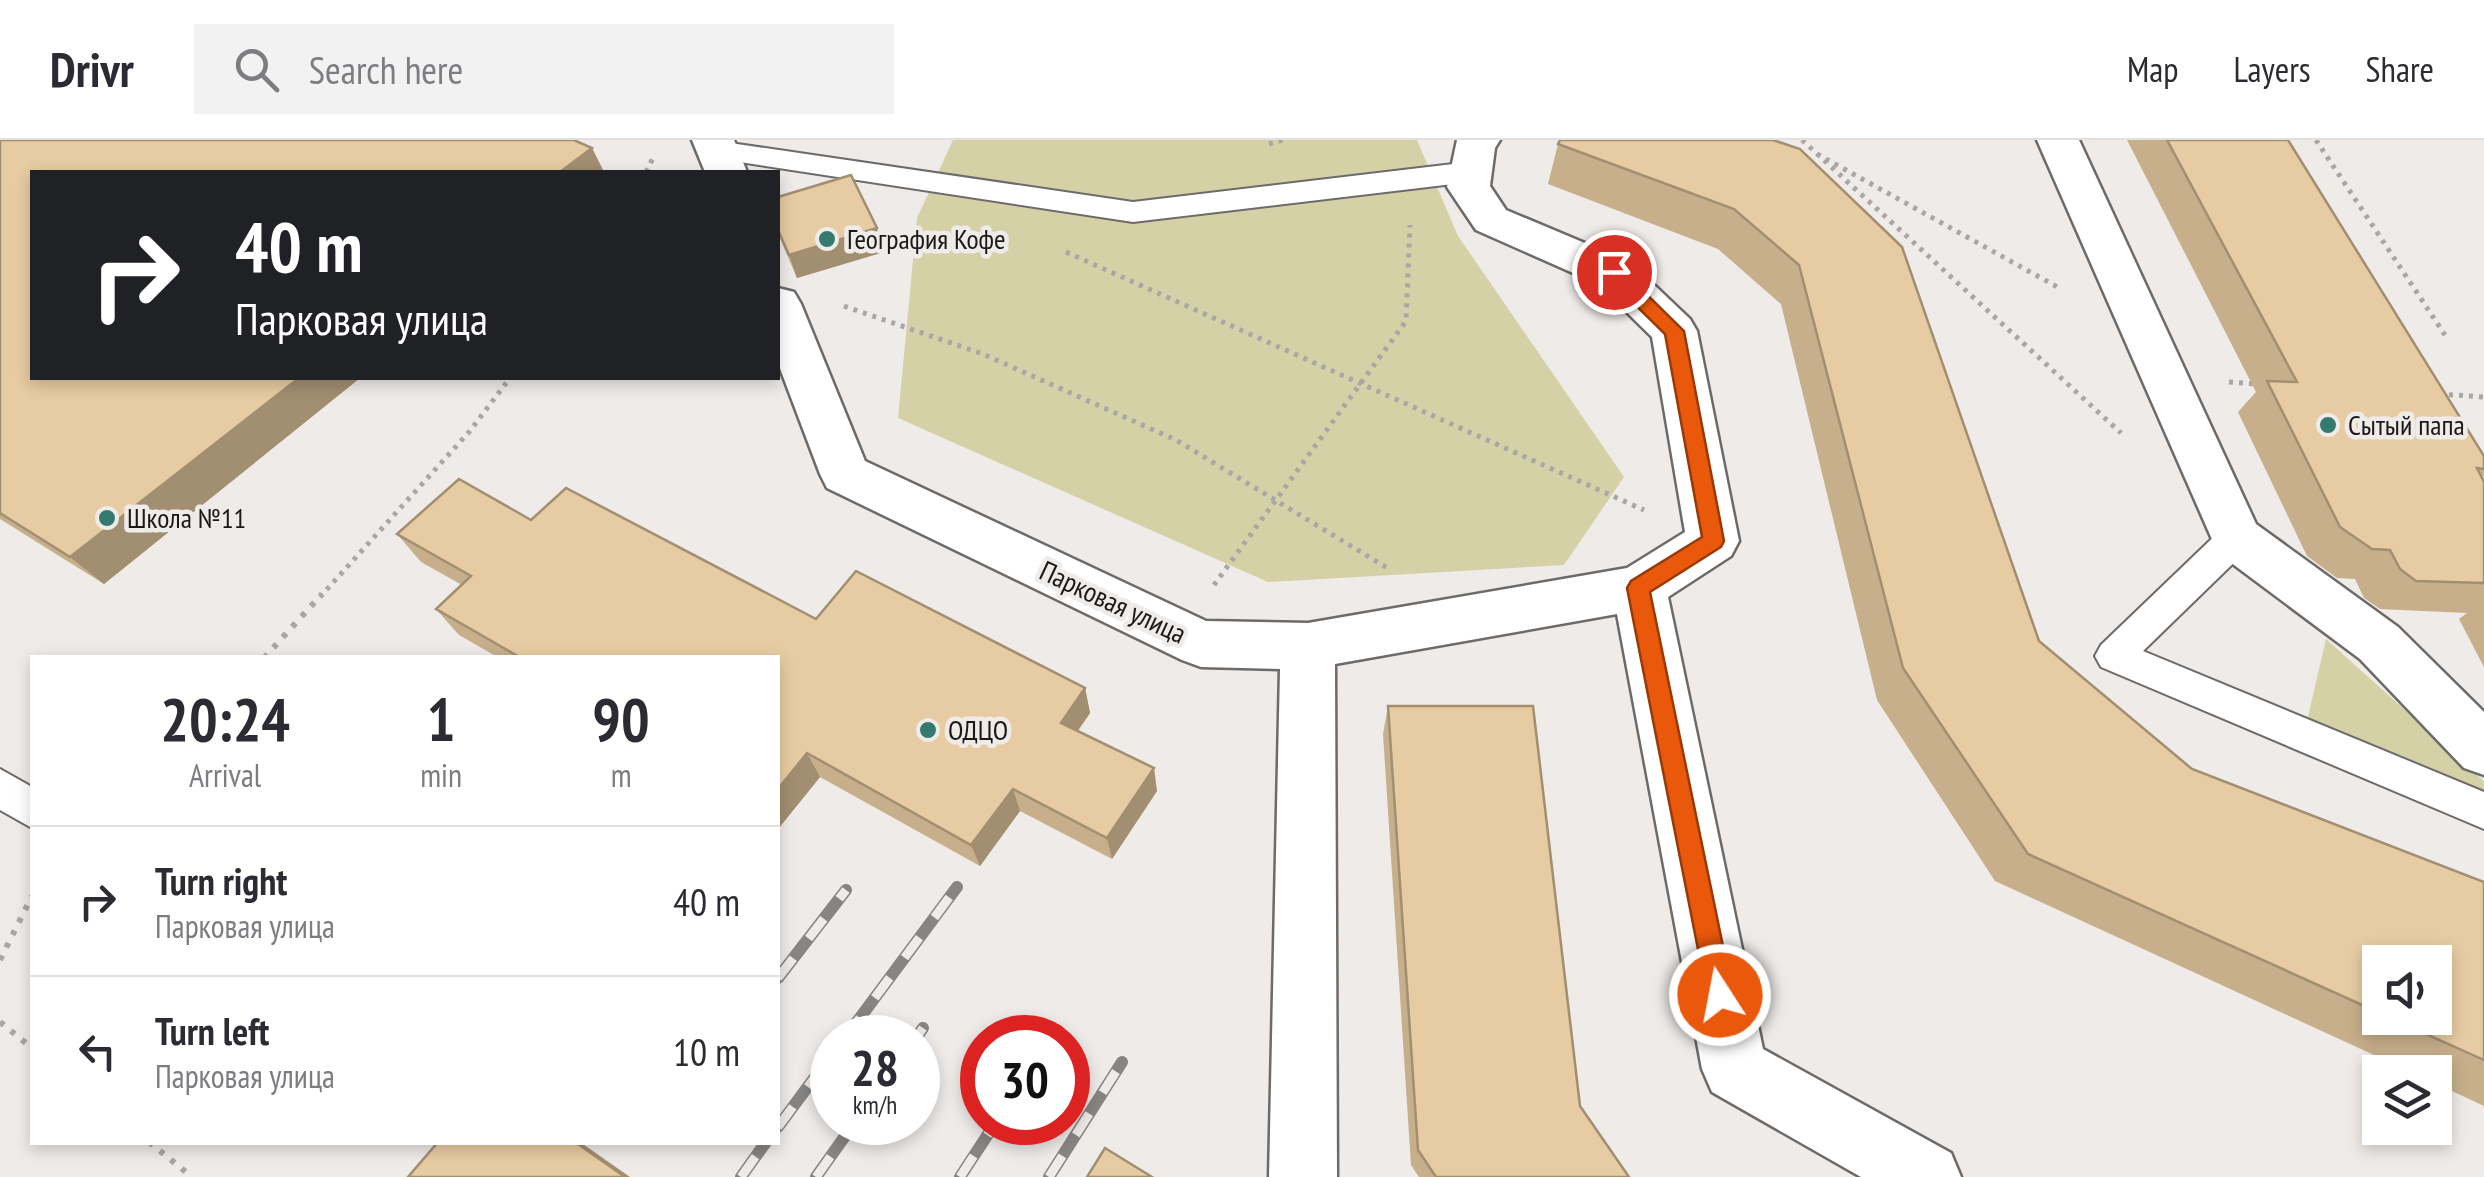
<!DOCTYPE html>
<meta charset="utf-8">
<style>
:root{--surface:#fff;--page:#f2f2f3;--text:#2b2b33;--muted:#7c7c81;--line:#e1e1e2}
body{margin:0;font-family:"PT Sans Narrow",sans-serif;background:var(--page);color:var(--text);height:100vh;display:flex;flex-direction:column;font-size:38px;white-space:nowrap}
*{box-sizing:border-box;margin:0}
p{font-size:32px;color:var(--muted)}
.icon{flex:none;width:55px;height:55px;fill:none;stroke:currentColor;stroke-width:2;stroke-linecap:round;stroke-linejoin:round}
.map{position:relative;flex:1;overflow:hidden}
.side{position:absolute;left:30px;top:515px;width:750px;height:490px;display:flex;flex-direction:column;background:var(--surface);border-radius:0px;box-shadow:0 5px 15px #0003}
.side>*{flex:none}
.banner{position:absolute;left:30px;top:30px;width:750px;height:210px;border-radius:0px;box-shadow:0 5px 15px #0003;background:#202124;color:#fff;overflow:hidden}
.fabs{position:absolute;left:2362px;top:805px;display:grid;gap:20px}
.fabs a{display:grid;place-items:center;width:90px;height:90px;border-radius:0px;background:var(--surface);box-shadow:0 5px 15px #0003;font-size:50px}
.speed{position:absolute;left:810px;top:875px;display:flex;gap:20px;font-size:50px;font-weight:700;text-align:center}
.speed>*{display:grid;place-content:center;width:130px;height:130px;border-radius:50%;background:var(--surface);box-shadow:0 5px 15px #0003;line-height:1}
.speed small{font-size:25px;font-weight:400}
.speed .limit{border:15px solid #d22;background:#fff;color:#111}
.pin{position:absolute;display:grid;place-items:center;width:85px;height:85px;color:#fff;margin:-42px;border:5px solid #fff;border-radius:50%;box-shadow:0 2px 10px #0007}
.me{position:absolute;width:110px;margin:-55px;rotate:349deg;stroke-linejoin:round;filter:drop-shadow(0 0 8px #0008)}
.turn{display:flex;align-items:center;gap:35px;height:210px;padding:0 40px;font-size:45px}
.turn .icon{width:130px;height:130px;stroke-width:2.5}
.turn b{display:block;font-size:70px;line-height:85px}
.eta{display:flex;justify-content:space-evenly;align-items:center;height:170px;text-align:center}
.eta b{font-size:60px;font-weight:600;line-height:70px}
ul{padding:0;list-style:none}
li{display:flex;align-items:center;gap:30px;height:150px;padding:0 40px;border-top:2px solid var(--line)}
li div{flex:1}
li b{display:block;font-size:38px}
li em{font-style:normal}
header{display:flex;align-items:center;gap:60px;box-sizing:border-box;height:140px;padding:0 50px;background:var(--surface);border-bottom:2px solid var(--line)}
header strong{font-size:48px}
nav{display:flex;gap:55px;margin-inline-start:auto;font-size:35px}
.search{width:700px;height:90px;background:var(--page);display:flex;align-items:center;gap:25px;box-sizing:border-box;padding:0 35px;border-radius:0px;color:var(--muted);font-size:38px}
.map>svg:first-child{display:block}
.green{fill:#d5d1a7}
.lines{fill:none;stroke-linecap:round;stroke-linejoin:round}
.service-casing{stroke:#6d6b69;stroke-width:4}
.minor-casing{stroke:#6d6b69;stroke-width:5}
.path-far1{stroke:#a9a7a5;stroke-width:5;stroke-dasharray:4 6;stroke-linecap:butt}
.path{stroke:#a9a7a5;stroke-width:6;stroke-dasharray:5 9;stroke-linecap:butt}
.service{fill:#fff;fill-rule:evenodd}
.minor{fill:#fff;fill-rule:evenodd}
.rail-casing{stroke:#878583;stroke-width:12}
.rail{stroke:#eeebe9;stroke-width:9;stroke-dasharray:25;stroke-linecap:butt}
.wall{fill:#c7af8b;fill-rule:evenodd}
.shaded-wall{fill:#a28e71}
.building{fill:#e7cba2;stroke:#a28e71;stroke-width:2.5}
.route{fill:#ea580c;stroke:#983908;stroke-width:2.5}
.poi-dot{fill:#357a6e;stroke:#eeebe9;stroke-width:4}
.labels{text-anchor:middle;stroke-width:9;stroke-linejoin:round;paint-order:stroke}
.poi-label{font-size:28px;fill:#1a1918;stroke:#eeebe9;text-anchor:start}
.street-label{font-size:28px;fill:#1a1918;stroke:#eeebe9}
</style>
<header>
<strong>Drivr</strong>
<div class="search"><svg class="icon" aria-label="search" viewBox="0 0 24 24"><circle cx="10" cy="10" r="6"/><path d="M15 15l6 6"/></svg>Search here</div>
<nav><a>Map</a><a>Layers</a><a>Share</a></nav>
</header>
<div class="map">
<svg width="2484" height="1037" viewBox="0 0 2484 1037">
<rect width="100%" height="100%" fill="#eeebe9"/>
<g class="green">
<polygon points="953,0 1417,0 1458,96 1624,337 1564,425 1268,442 898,278 917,78"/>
<polygon points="2326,499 2484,641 2484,652 2307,581"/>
</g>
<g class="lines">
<g class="service-casing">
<g id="service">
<polygon points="717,1 1133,62 1470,22 1480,25 1485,32 1480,39 1470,42 1133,82 707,17 703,10 707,3"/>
<polygon points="2236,384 2249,388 2254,398 2249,408 2143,511 2484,652 2484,689 2101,527 2095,516 2101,505 2223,388"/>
<polygon points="0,629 32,647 32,688 0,670"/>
</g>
</g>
<g class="minor-casing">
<g id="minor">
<polygon points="692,0 734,0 747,32 705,32"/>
<polygon points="1457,0 1500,0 1495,8 1490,46 1506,70 1630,122 1690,179 1697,191 1739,401 1731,416 1668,457 1763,909 1951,1013 1961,1037 1861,1037 1712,952 1702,929 1617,474 1335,524 1337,1037 1269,1037 1280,529 1201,527 1182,520 827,348 820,334 778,223 778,148 794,152 801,164 865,321 1206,481 1308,483 1627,428 1685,392 1652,197 1598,144 1476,90 1447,47"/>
<polygon points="2037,0 2079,0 2256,384 2398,487 2484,572 2484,635 2464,628 2360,519 2218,413"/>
</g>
</g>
<g class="path-far1">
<polyline points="1802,0 2121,293"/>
<polyline points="2316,0 2445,195"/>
<polyline points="1269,4 1283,0"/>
<polyline points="1817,14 2061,149"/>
<polyline points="646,32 655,14"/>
<polyline points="1066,112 1644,370"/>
<polyline points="844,166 983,214 1176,300 1389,429"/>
<polyline points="2229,242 2257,244"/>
<polyline points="2439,254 2484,257"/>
<polyline points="1214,445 1406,181 1410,85"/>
<polyline points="320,457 469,292 510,238"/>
</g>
<g class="path">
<polyline points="264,518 322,454"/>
<polyline points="0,820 32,756"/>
<polyline points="0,882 32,908"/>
<polyline points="149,1002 192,1037"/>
</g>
<use href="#service" class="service"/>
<use href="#minor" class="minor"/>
<g class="rail-casing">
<g id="rail">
<polyline points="778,838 846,750"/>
<polyline points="845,898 957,747"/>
<polyline points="916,898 923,888"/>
<polyline points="1052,898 1057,890"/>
<polyline points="778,987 832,914"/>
<polyline points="741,1037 766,1002"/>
<polyline points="816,1037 855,982"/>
<polyline points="960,1037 996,982"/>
<polyline points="1049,1037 1122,922"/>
</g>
</g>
<use href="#rail" class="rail"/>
</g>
<g class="wall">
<polygon points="0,0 592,8 604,32 32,32 32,238 360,238 104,444 0,379"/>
<path d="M1773 0 2039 501 2192 629 2484 742V966L2435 943V932H2411L1995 741 1877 560 1781 164 1718 109 1548 44 1558 4ZM2380 822 2435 878H2380Z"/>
<polygon points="2127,0 2288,0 2484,316 2484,336 2482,338 2484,342 2484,527 2459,479 2467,473 2380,469 2364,458 2355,439 2337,438 2307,416 2238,272 2256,252"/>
<polygon points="778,57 884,112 797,138 778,94"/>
<polygon points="531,380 816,479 1085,548 1090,573 1077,591 1157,651 1112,719 1020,671 980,726 820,637 778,689 778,518 499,518 459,495 436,469 462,445 421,422 397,394"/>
<polygon points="1388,566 1580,966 1629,1037 1419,1037 1411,1025 1383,594"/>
</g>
<g class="shaded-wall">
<polygon points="592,8 604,32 560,32"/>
<polygon points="877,88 884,112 797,138 789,115"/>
<polygon points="299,238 360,238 104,444 70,417"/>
<polygon points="1085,548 1090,573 1067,607 1061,583"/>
<polygon points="807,613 820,637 778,689 778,649"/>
<polygon points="1154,628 1157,651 1112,719 1107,698"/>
<polygon points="1013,649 1020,671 980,726 971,705"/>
<polygon points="575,1002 580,1002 630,1037 625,1037"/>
</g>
<g class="building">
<polygon points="0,0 574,0 592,8 560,32 32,32 32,238 299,238 70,417 0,373"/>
<polygon points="1560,0 1773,0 1800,9 1902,107 2039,501 2192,629 2484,742 2484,920 2390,878 2435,878 2435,822 2380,822 2380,873 2028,714 1903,528 1799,125 1734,69 1558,4"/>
<polygon points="2167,0 2288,0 2484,316 2484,329 2477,328 2484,342 2484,443 2416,441 2400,429 2390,410 2372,409 2340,387 2267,241 2297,242"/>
<polygon points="851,35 877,88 789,115 778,90 778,57"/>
<polygon points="459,339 531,380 566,348 816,479 856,431 1085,548 1061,583 1154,628 1107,698 1013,649 971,705 807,613 778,649 778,518 521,518 436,469 471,436 397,394"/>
<polygon points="1388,566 1533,566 1580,966 1629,1037 1436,1037 1418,1010"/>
<polygon points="438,1002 575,1002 625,1037 408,1037"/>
<polygon points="1105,1008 1152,1037 1087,1037"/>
</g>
<polygon class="route" points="1614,126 1620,128 1684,191 1724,401 1721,407 1650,452 1733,855 1730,864 1720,868 1711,864 1707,855 1627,448 1631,441 1702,397 1665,194 1607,137 1607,128"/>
<g class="poi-dot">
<circle cx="827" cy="99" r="10"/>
<circle cx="2328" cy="285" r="10"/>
<circle cx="107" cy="378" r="10"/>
<circle cx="928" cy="590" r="10"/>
</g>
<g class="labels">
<g class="poi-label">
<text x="847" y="109">География Кофе</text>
<text x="2348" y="295">Сытый папа</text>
<text x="127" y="388">Школа №11</text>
<text x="948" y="600">ОДЦО</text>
</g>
<g class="street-label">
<text transform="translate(1113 462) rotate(25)" y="10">Парковая улица</text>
</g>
</g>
</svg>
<div class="fabs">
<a><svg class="icon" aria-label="sound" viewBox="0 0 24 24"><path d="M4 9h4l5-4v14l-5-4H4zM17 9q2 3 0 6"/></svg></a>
<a><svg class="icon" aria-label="layers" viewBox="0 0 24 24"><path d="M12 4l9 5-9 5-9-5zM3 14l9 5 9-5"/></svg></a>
</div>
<div class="speed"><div>28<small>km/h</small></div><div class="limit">30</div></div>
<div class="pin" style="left:1614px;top:132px;background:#d93025"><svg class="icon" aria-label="arrive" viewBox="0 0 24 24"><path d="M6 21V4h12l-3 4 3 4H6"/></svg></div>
<svg class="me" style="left:1720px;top:855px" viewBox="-20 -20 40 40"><circle r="17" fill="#ea580c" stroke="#fff" stroke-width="3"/><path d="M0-11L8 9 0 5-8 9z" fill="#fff"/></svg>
<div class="banner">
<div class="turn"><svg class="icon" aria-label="right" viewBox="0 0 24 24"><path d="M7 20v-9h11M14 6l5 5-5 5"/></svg><div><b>40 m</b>Парковая улица</div></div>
</div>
<section class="side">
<div class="eta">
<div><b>20:24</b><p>Arrival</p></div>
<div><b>1</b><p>min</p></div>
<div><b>90</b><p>m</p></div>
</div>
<ul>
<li><svg class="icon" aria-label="right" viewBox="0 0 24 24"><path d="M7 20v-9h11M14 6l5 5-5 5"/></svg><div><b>Turn right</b><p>Парковая улица</p></div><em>40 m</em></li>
<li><svg class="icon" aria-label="left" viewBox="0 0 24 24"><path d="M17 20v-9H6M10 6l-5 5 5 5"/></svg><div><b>Turn left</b><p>Парковая улица</p></div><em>10 m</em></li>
</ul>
</section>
</div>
